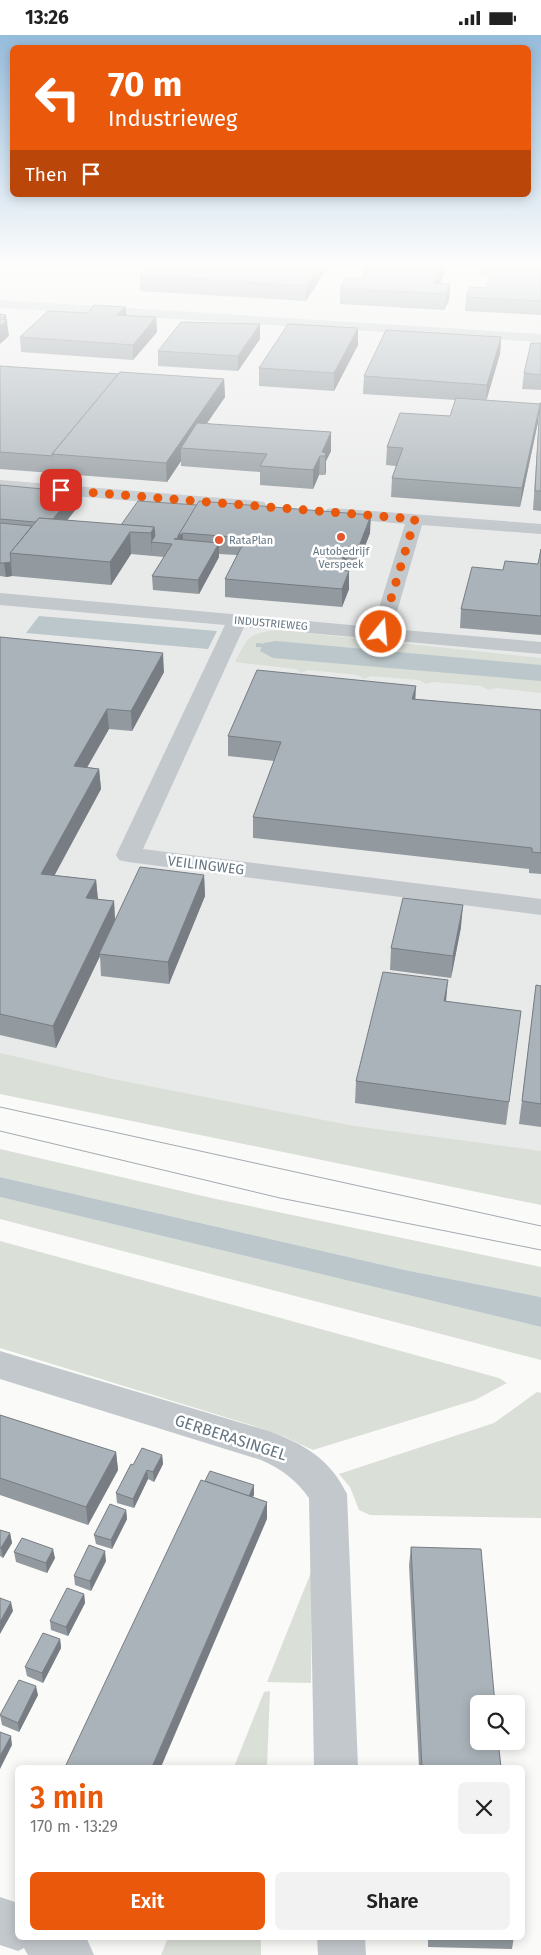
<!DOCTYPE html>
<meta charset="utf-8">
<style>
:root{--surface:#fff;--page:#f2f2f2;--text:#222;--muted:#767676;--accent:#ea580c}
body{margin:0;font-family:"Fira Sans",sans-serif;background:var(--page);color:var(--text);height:100vh;display:flex;flex-direction:column;font-size:19px;white-space:nowrap}
*{box-sizing:border-box;margin:0}
p{font-size:16px;color:var(--muted)}
.icon{flex:none;width:28px;height:28px;fill:none;stroke:currentColor;stroke-width:2;stroke-linecap:round;stroke-linejoin:round}
.map{position:relative;flex:1;overflow:hidden}
.drawer{position:absolute;left:15px;top:1730px;width:510px;height:175px;display:flex;flex-direction:column;background:var(--surface);border-radius:8px;box-shadow:0 2px 12px #0003}
.drawer>*{flex:none}
.guide{position:absolute;left:10px;top:10px;width:521px;height:152px;border-radius:8px;box-shadow:0 2px 12px #0003;background:#ea580c;color:#fff;overflow:hidden}
.fabs{position:absolute;left:470px;top:1660px;display:grid;gap:10px}
.fabs a{display:grid;place-items:center;width:55px;height:55px;border-radius:8px;background:var(--surface);box-shadow:0 2px 12px #0003;font-size:25px}
.pin{position:absolute;display:grid;place-items:center;width:42px;height:42px;color:#fff;margin:-21px;border-radius:10px;box-shadow:0 2px 8px #0006}
.me{position:absolute;width:55px;margin:-28px;rotate:17deg;stroke-linejoin:round;filter:drop-shadow(0 0 4px #0008)}
.turn{display:flex;align-items:center;gap:18px;height:105px;padding:0 15px;font-size:22px}
.turn .icon{width:65px;height:65px;stroke-width:2.5}
.turn b{display:block;font-size:35px;line-height:42px}
.then{display:flex;align-items:center;height:48px;padding:0 15px;background:#0003;gap:10px;font-size:19px}
.round{display:grid;place-items:center;flex:none;width:52px;height:52px;border-radius:8px;background:var(--page)}
.overview{display:flex;align-items:center;justify-content:space-between;height:85px;padding:0 15px}
h1{font-size:30px;font-weight:600;line-height:38px;color:var(--accent)}
.cta{display:flex;gap:10px;margin-top:auto;padding:10px 15px}
.cta a{flex:1;height:58px;border-radius:8px;background:var(--accent);color:#fff;font-size:20px;font-weight:600;line-height:58px;text-align:center}
.cta a+a{background:var(--page);color:var(--text)}
.status{display:flex;justify-content:space-between;align-items:center;height:35px;padding:0 25px;background:var(--surface);direction:ltr}
.status svg{height:14px;fill:currentColor}
.map>svg:first-child{display:block}
.built{fill:#e8e9e9}
.green{fill:#dadfd7}
.water{fill:#bbc7cb}
.lines{fill:none;stroke-linecap:round;stroke-linejoin:round}
.stream{fill:#bbc7cb;fill-rule:evenodd}
.minor{fill:#c3c8cc;fill-rule:evenodd}
.tram{stroke:#a2aab0;stroke-width:1}
.wall{fill:#929a9f}
.shaded-wall{fill:#777d82}
.building{fill:#aab3b9;stroke:#777d82}
.route{stroke:#ea580c;stroke-width:9;stroke-dasharray:0 16.2}
.poi-dot{fill:#e4572e;stroke:#fff;stroke-width:2}
.labels{text-anchor:middle;stroke-width:5;stroke-linejoin:round;paint-order:stroke}
.far-poi-label{font-size:11px;fill:#657683;stroke:#fff;text-anchor:start}
.far-street-label{font-size:11px;fill:#657683;stroke:#fff}
.street-label{font-size:14px;fill:#657683;stroke:#fff}
.near-street-label{font-size:16px;fill:#657683;stroke:#fff}
</style>
<div class="status"><b>13:26</b><svg viewBox="0 0 49 12"><path d="M0 12V9h3v3zM5 12V6h3v6zM10 12V3h3v9zM15 12V0h3v12zM26 1h20v11H26zM47 4h2v5h-2z"/></svg></div>
<div class="map">
<svg width="541" height="1920" viewBox="0 0 541 1920">
<rect width="100%" height="100%" fill="#fafaf8"/>
<polygon class="built" points="0,230 541,230 541,1134 0,1031"/>
<g class="green">
<path d="M277 595 541 623V658L496 653 489 655 481 651 433 647 426 649 419 645 371 641 364 644 358 640 309 635 301 638 296 634 235 627C248 602 247 599 277 595Z"/>
<polygon points="0,1018 113,1044 354,1091 541,1116 541,1170 0,1059"/>
<polygon points="0,1114 216,1164 541,1232 541,1262 405,1235 0,1142"/>
<polygon points="0,1162 541,1292 541,1325 0,1184"/>
<polygon points="0,1206 499,1343 507,1348 475,1365 313,1415 283,1401 251,1390 0,1313"/>
<polygon points="537,1357 541,1358 541,1483 370,1480 359,1475 350,1452 339,1439 494,1388"/>
<polygon points="312,1535 311,1648 267,1647"/>
<polygon points="270,1656 267,1732 234,1732 264,1657"/>
<polygon points="168,1903 261,1903 261,1920 161,1920"/>
</g>
<g class="water">
<polygon points="39,581 217,596 208,614 26,598"/>
<polygon points="276,606 541,630 541,646 273,623 260,616 264,608"/>
<polygon points="0,1142 405,1235 541,1262 541,1292 0,1162"/>
</g>
<g class="lines">
<polygon class="stream" points="256,608 278,610 282,612 278,614 259,612 256,612"/>
<g class="minor">
<polygon points="0,265 541,299 541,307 0,273"/>
<polygon points="0,445 258,466 264,467 267,471 264,475 258,476 0,455"/>
<polygon points="333,473 541,489 541,499 422,490 392,594 541,607 541,619 244,592 143,814 541,864 541,880 128,827 119,825 116,820 225,590 0,570 0,558 373,592 405,489 327,482 324,478 327,474"/>
<path d="M0 1316 269 1396C304 1409 330 1424 347 1459L358 1732H314L309 1463C296 1445 282 1434 261 1425L0 1344Z"/>
<polygon points="0,1862 18,1868 18,1902 86,1902 94,1920 28,1920 24,1913 18,1916 0,1910"/>
<polygon points="317,1902 365,1902 366,1920 318,1920"/>
</g>
<g class="tram">
<polyline points="0,1072 541,1191"/>
<polyline points="0,1096 280,1163 541,1215"/>
</g>
</g>
<g class="wall">
<polygon points="329,230 306,266 140,256 140,240"/>
<polygon points="368,230 448,230 440,248 450,249 449,265 444,275 340,269 340,253 361,244"/>
<polygon points="479,230 541,230 541,280 465,276 466,262 486,253 490,240 479,240"/>
<polygon points="88,278 156,282 157,297 133,325 21,317 20,302"/>
<polygon points="501,302 500,319 486,365 538,387 520,472 391,462 392,443 396,431 386,430 387,412 450,381 455,365 363,359 364,341"/>
<polygon points="260,304 238,336 158,331 158,316"/>
<polygon points="541,308 541,355 522,354 524,338"/>
<polygon points="358,310 334,356 259,351 259,333"/>
<polygon points="0,331 119,339 224,344 225,362 207,388 331,416 326,426 326,437 325,440 319,440 313,454 260,450 260,437 181,431 181,426 167,447 0,434"/>
<polygon points="540,368 541,368 541,476 533,475"/>
<polygon points="0,450 76,474 67,485 121,490 370,498 357,532 346,531 345,535 349,554 342,572 225,562 225,544 237,520 219,519 219,522 199,559 153,555 152,541 164,522 131,519 111,550 12,541 6,542 0,541"/>
<polygon points="541,514 541,600 460,593 461,574 538,529"/>
<polygon points="0,602 164,637 132,696 109,694 87,732 99,734 101,754 54,840 96,845 98,864 114,866 115,885 204,840 205,861 169,949 101,941 100,921 56,1013 0,1000"/>
<polygon points="415,664 541,675 541,839 529,838 529,834 253,803 253,782 274,726 228,721 228,701"/>
<polygon points="461,892 451,943 390,935 391,913"/>
<polygon points="536,950 541,951 541,1092 519,1089"/>
<polygon points="446,967 521,976 506,1090 355,1068 356,1046"/>
<polygon points="0,1380 116,1417 118,1435 88,1490 0,1460"/>
<polygon points="162,1420 163,1429 154,1447 148,1444 134,1473 117,1468 116,1458 133,1430"/>
<polygon points="126,1475 127,1484 112,1514 96,1509 94,1500"/>
<polygon points="0,1495 10,1498 12,1508 3,1523 0,1521"/>
<polygon points="411,1512 501,1732 419,1732 409,1530"/>
<polygon points="14,1517 55,1523 47,1538 16,1527"/>
<polygon points="106,1526 91,1556 75,1550 74,1541"/>
<polygon points="84,1559 85,1568 68,1601 51,1595 50,1586"/>
<polygon points="60,1604 61,1613 43,1648 27,1641 25,1632"/>
<polygon points="38,1660 19,1697 2,1690 0,1680"/>
<polygon points="428,1902 514,1902 512,1914 428,1912"/>
</g>
<g class="shaded-wall">
<polygon points="320,230 329,230 306,266 306,251"/>
<polygon points="442,230 448,230 436,258 434,248"/>
<polygon points="450,249 449,265 444,275 446,259"/>
<polygon points="126,272 126,286 116,280"/>
<polygon points="6,280 9,301 0,309 0,291 4,288 3,283"/>
<polygon points="156,282 157,297 133,325 133,310"/>
<polygon points="260,289 260,304 238,336 238,321"/>
<polygon points="358,293 358,310 334,356 334,338"/>
<polygon points="501,302 500,319 486,367 487,350"/>
<polygon points="224,344 225,362 190,413 181,413 181,426 167,447 166,428"/>
<polygon points="540,369 538,387 520,472 522,453"/>
<polygon points="331,397 331,416 326,426 326,437 325,440 325,421 322,417"/>
<polygon points="320,421 319,440 313,454 313,435"/>
<polygon points="75,457 76,474 51,506 50,488"/>
<polygon points="371,480 370,498 357,532 358,514"/>
<polygon points="154,492 155,507 151,507 152,521 151,498"/>
<polygon points="130,497 131,519 111,550 110,527"/>
<polygon points="183,498 183,516 174,504"/>
<polygon points="219,508 219,522 199,559 198,545"/>
<polygon points="347,513 346,531 338,553 338,535"/>
<polygon points="11,527 12,541 6,542 4,528"/>
<polygon points="349,536 349,554 342,572 342,554"/>
<polygon points="163,618 164,637 132,696 131,676"/>
<polygon points="416,651 415,671 412,664"/>
<polygon points="107,674 109,694 76,752 74,731"/>
<polygon points="99,734 101,754 44,860 41,839"/>
<polygon points="204,840 205,861 169,949 168,927"/>
<polygon points="96,845 98,866 86,863"/>
<polygon points="114,866 115,887 99,919 100,921 56,1013 53,991"/>
<polygon points="463,870 461,892 451,943 453,921"/>
<polygon points="448,945 446,967 444,966"/>
<polygon points="116,1417 118,1435 88,1490 86,1472"/>
<polygon points="162,1420 163,1429 154,1447 153,1437"/>
<polygon points="147,1435 148,1444 134,1473 133,1464"/>
<polygon points="254,1450 254,1460 246,1477 246,1468"/>
<polygon points="267,1467 267,1484 161,1732 152,1732"/>
<polygon points="126,1475 127,1484 112,1514 111,1505"/>
<polygon points="10,1498 12,1508 3,1523 1,1513"/>
<polygon points="53,1514 55,1523 47,1538 46,1528"/>
<polygon points="105,1516 106,1526 91,1556 90,1546"/>
<polygon points="84,1559 85,1568 68,1601 66,1592"/>
<polygon points="11,1567 13,1576 0,1599 0,1587"/>
<polygon points="60,1604 61,1613 43,1648 42,1638"/>
<polygon points="36,1651 38,1660 19,1697 18,1688"/>
<polygon points="11,1701 12,1710 0,1734 0,1721"/>
</g>
<g class="building">
<polygon points="147,230 320,230 306,251 140,240"/>
<polygon points="368,230 442,230 434,248 450,249 446,259 340,253 346,243 361,244"/>
<polygon points="494,230 541,230 541,266 466,262 470,252 486,253"/>
<polygon points="94,270 126,272 116,280 156,282 133,310 20,302 48,276 88,278"/>
<polygon points="0,279 6,280 3,283 0,283"/>
<polygon points="0,284 7,285 0,291"/>
<polygon points="181,287 260,289 238,321 158,316"/>
<polygon points="288,289 358,293 334,338 259,333"/>
<polygon points="386,295 501,302 487,350 364,341"/>
<polygon points="531,308 541,308 541,340 524,338"/>
<polygon points="0,331 119,339 52,419 53,421 0,417"/>
<polygon points="120,337 224,344 166,428 52,419"/>
<polygon points="456,363 540,369 522,453 392,443 403,413 387,412 400,378 450,381"/>
<polygon points="540,368 541,368 541,456 535,456"/>
<polygon points="197,388 331,397 322,417 326,418 325,421 320,421 313,435 260,431 267,419 181,413"/>
<polygon points="0,450 75,457 53,484 39,483 35,487 0,484"/>
<polygon points="138,466 197,470 178,501 178,503 174,504 219,508 198,545 152,541 172,509 151,507 155,501 154,492 121,490"/>
<polygon points="199,466 371,480 358,514 347,513 338,535 349,536 342,554 225,544 246,503 183,498 178,501"/>
<polygon points="39,483 154,492 151,498 130,497 110,527 10,518"/>
<polygon points="0,488 32,491 10,518 11,527 4,528 0,528"/>
<polygon points="541,514 541,581 461,574 472,532 503,535 505,526 538,529"/>
<polygon points="0,602 163,618 131,676 107,674 74,731 99,734 41,839 96,845 86,863 114,866 53,991 0,979"/>
<polygon points="257,635 416,651 412,664 541,675 541,818 532,817 532,813 253,782 281,707 228,701"/>
<polygon points="140,832 204,840 168,927 99,919"/>
<polygon points="403,863 463,870 453,921 391,913"/>
<polygon points="383,937 448,945 444,966 521,976 509,1067 356,1046"/>
<polygon points="536,950 541,951 541,1069 522,1066"/>
<polygon points="0,1380 116,1417 86,1472 0,1443"/>
<polygon points="142,1413 162,1420 153,1437 147,1435 133,1464 116,1458 131,1429 133,1430"/>
<polygon points="210,1436 254,1450 249,1461 205,1446"/>
<polygon points="201,1445 267,1467 152,1732 65,1732"/>
<polygon points="110,1469 126,1475 111,1505 94,1500"/>
<polygon points="0,1495 10,1498 1,1513 0,1513"/>
<polygon points="22,1503 53,1514 46,1528 14,1517"/>
<polygon points="89,1510 105,1516 90,1546 74,1541"/>
<polygon points="411,1512 481,1514 495,1669 479,1669 479,1706 498,1706 501,1732 422,1732"/>
<polygon points="67,1553 84,1559 66,1592 50,1586"/>
<polygon points="0,1563 11,1567 0,1587"/>
<polygon points="43,1598 60,1604 42,1638 25,1632"/>
<polygon points="19,1645 36,1651 18,1688 0,1680"/>
<polygon points="0,1697 11,1701 0,1721"/>
</g>
<linearGradient id="sky" x2="0" y2="1"><stop stop-color="#96bcdc"/><stop offset="0.46" stop-color="#fdfdfc"/><stop offset="1" stop-color="#fdfdfc" stop-opacity="0"/></linearGradient>
<rect width="541" height="499" fill="url(#sky)"/>
<g class="lines">
<polyline class="route" points="61,455 415,484 381,597"/>
</g>
<g class="poi-dot">
<circle cx="341" cy="502" r="5"/>
<circle cx="219" cy="505" r="5"/>
</g>
<g class="labels">
<g class="far-poi-label">
<text x="229" y="509">RataPlan</text>
<text x="341" y="520" text-anchor="middle">Autobedrijf<tspan x="341" dy="13">Verspeek</tspan></text>
</g>
<g class="far-street-label">
<text transform="translate(271 588) rotate(5)" y="4">INDUSTRIEWEG</text>
</g>
<g class="street-label">
<text transform="translate(206 830) rotate(7)" y="5">VEILINGWEG</text>
</g>
<g class="near-street-label">
<text transform="translate(231 1402) rotate(18)" y="6">GERBERASINGEL</text>
</g>
</g>
</svg>
<div class="fabs">
<a><svg class="icon" aria-label="search" viewBox="0 0 24 24"><circle cx="10" cy="10" r="6"/><path d="M15 15l6 6"/></svg></a>
</div>
<div class="pin" style="left:61px;top:455px;background:#d93025"><svg class="icon" aria-label="arrive" viewBox="0 0 24 24"><path d="M6 21V4h12l-3 4 3 4H6"/></svg></div>
<svg class="me" style="left:381px;top:597px" viewBox="-20 -20 40 40"><circle r="17" fill="#ea580c" stroke="#fff" stroke-width="3"/><path d="M0-11L8 9 0 5-8 9z" fill="#fff"/></svg>
<div class="guide">
<div class="turn"><svg class="icon" aria-label="left" viewBox="0 0 24 24"><path d="M17 20v-9H6M10 6l-5 5 5 5"/></svg><div><b>70 m</b>Industrieweg</div></div>
<div class="then">Then<svg class="icon" aria-label="arrive" viewBox="0 0 24 24"><path d="M6 21V4h12l-3 4 3 4H6"/></svg></div>
</div>
<section class="drawer">
<div class="overview"><div><h1>3 min</h1><p>170 m · 13:29</p></div><a class="round"><svg class="icon" aria-label="close" viewBox="0 0 24 24"><path d="M6 6l12 12M18 6L6 18"/></svg></a></div>
<div class="cta"><a>Exit</a><a>Share</a></div>
</section>
</div>
